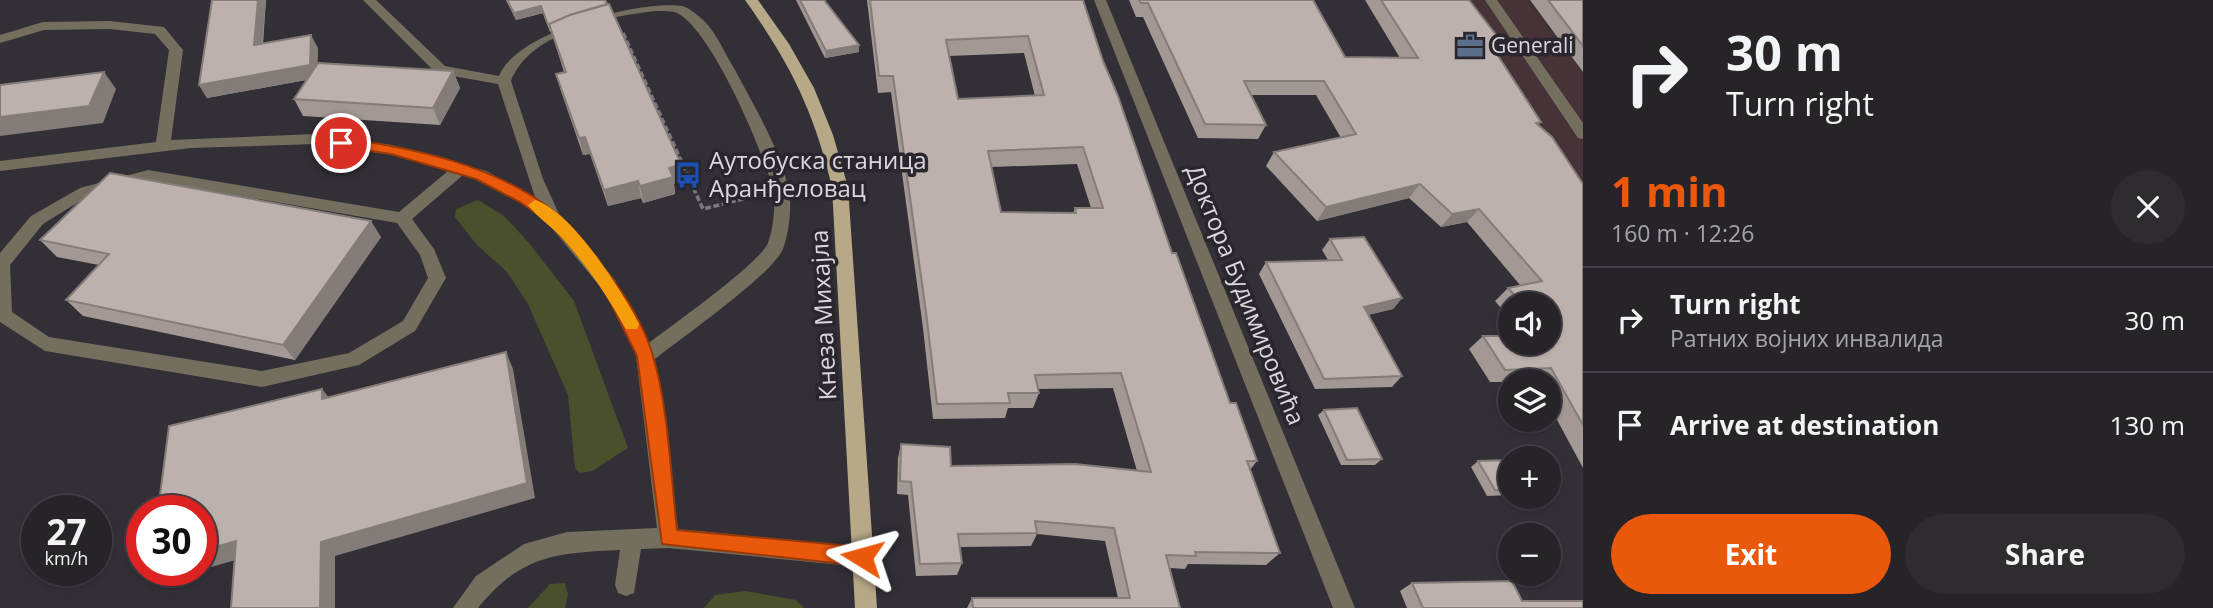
<!DOCTYPE html>
<meta charset="utf-8">
<style>
:root{--surface:#262329;--page:#2e2b31;--text:#f1f3f6;--muted:#a4a4a8;--line:#424046;--accent:#ea580c}
body{margin:0;font-family:"Open Sans",sans-serif;background:var(--page);color:var(--text);height:100vh;display:flex;flex-direction:column;font-size:26px;white-space:nowrap}
*{box-sizing:border-box;margin:0}
p{font-size:23px;color:var(--muted)}
.icon{flex:none;width:38px;height:38px;fill:none;stroke:currentColor;stroke-width:2;stroke-linecap:round;stroke-linejoin:round}
.map{position:relative;flex:1;overflow:hidden}
.panel{display:flex;flex-direction:column;background:var(--surface);width:630px}
.panel>*{flex:none}
.top-card{background:#262329;color:var(--text);overflow:hidden}
.fabs{position:absolute;left:1498px;top:292px;display:grid;gap:14px}
.fabs a{display:grid;place-items:center;width:63px;height:63px;border-radius:50%;background:var(--surface);box-shadow:0 2px 5px #0004,0 0 0 2px var(--line);font-size:35px}
.speed{position:absolute;left:21px;top:495px;display:flex;gap:14px;font-size:35px;font-weight:700;text-align:center}
.speed>*{display:grid;place-content:center;width:91px;height:91px;border-radius:50%;background:var(--surface);box-shadow:0 2px 5px #0004,0 0 0 2px var(--line);line-height:1}
.speed small{font-size:18px;font-weight:400}
.speed .limit{border:10px solid #d22;background:#fff;color:#111}
.pin{position:absolute;display:grid;place-items:center;width:60px;height:60px;color:#fff;margin:-30px;border:4px solid #fff;border-radius:50%;box-shadow:0 2px 7px #0007}
.me{position:absolute;width:77px;margin:-38px;rotate:278deg;stroke-linejoin:round;filter:drop-shadow(0 0 5px #0008)}
.turn{display:flex;align-items:center;gap:24px;height:147px;padding:0 28px;font-size:32px}
.turn .icon{width:91px;height:91px;stroke-width:2.5}
.turn b{display:block;font-size:49px;line-height:60px}
.round{display:grid;place-items:center;flex:none;width:74px;height:74px;border-radius:37px;background:var(--page)}
.headline{display:flex;align-items:center;justify-content:space-between;height:119px;padding:0 28px}
h1{font-size:42px;font-weight:700;line-height:52px;color:var(--accent)}
.primary-button{display:flex;gap:14px;margin-top:auto;padding:14px 28px}
.primary-button a{flex:1;height:80px;border-radius:42px;background:var(--accent);color:#fff;font-size:28px;font-weight:700;line-height:80px;text-align:center}
.primary-button a+a{background:var(--page);color:var(--text)}
ul{padding:0;list-style:none}
li{display:flex;align-items:center;gap:21px;height:105px;padding:0 28px;border-top:2px solid var(--line)}
li div{flex:1}
li b{display:block;font-size:26px}
li em{font-style:normal}
main{display:flex;flex:1;min-height:0}
.map>svg:first-child{display:block}
.commercial{fill:#473337}
.green{fill:#4b502c}
.lines{fill:none;stroke-linecap:round;stroke-linejoin:round}
.path{stroke:#7b787e;stroke-width:3.5;stroke-dasharray:6 2.5;stroke-linecap:butt}
.minor{fill:#746e5e;fill-rule:evenodd}
.major{fill:#b7a988;fill-rule:evenodd}
.wall{fill:#a29894;fill-rule:evenodd}
.shaded-wall{fill:#847c78}
.building{fill:#bcb1ac;stroke:#847c78;stroke-width:2;fill-rule:evenodd}
.route{fill:#ea580c;stroke:#983908;stroke-width:2}
.slow{fill:#f59e0b}
.labels{text-anchor:middle;stroke-width:7;stroke-linejoin:round;paint-order:stroke}
.far-poi-label{font-size:21px;fill:#dad8dd;stroke:#29262d;text-anchor:start}
.poi-label{font-size:24px;fill:#dad8dd;stroke:#29262d;text-anchor:start}
.street-label{font-size:24px;fill:#dad8dd;stroke:#29262d}
</style>
<main>
<div class="map">
<svg width="1583" height="608" viewBox="0 0 1583 608">
<rect width="100%" height="100%" fill="#332f37"/>
<polygon class="commercial" points="1453,0 1528,0 1583,73 1583,215"/>
<g class="green">
<polygon points="478,200 504,216 529,243 574,301 628,448 592,471 580,473 575,468 568,395 528,304 507,272 477,245 455,217 456,209"/>
<polygon points="565,583 568,594 565,608 528,608 550,584"/>
<polygon points="746,591 796,600 804,608 704,608 715,595"/>
</g>
<g class="lines">
<polyline class="path" points="623,33 703,209 755,196"/>
<g class="minor">
<path d="M363 0H376L445 66 499 76C517 31 639 0 683 6 691 9 706 21 711 29 720 41 727 57 735 70 755 108 780 148 789 191 792 207 789 233 783 249 773 274 680 339 655 359L678 529 862 547 870 550 873 557 870 564 862 567 669 548 641 549 634 593 626 596 618 593 615 585 620 550C556 553 521 555 478 608H453L476 576 524 544 567 532 657 528 636 356 623 325 603 290 546 221 519 202 476 179 463 175 412 219 434 249 446 278 443 283 415 331 359 365 262 387 45 351 0 322V253L31 216 80 188 148 170 399 212 448 171 392 155 316 144 191 148 0 171V161L156 142 169 50 155 34 110 29 44 30 0 43V35L43 22 110 21 164 27 183 50 171 140 316 134 392 145 486 171 535 197 498 84 436 73ZM656 11C662 11 672 11 677 13 711 29 764 152 773 190 776 206 773 229 768 243 759 264 671 326 649 343L615 280 559 214 543 179 511 81C530 32 609 16 656 11ZM148 180 397 223 420 255 428 278 403 321 349 353 262 371 49 337 12 312 10 265 43 224 85 198Z"/>
<polygon points="1094,0 1106,0 1355,608 1333,608"/>
<polygon points="1485,0 1497,0 1583,123 1583,139 1578,138"/>
</g>
<path class="major" d="M745 0H758L789 44 814 88 833 135 848 187 877 608H855L832 187C814 111 790 63 745 0Z"/>
</g>
<g class="wall">
<polygon points="212,0 266,0 263,44 318,48 317,64 453,71 460,88 440,125 303,116 294,99 306,80 207,98 199,85"/>
<polygon points="506,0 605,0 681,164 683,181 674,184 675,194 643,203 641,198 608,206 590,154 583,155 561,91 556,74 564,72 551,31 550,32 543,13 516,20"/>
<polygon points="796,0 824,0 859,45 859,52 825,58"/>
<path d="M867 0H1083L1103 61 1172 253 1230 403 1257 461 1250 470 1280 553 1266 565 1188 564 1185 569 1170 568 1180 608H967L972 598H1118L1105 541 1037 534 1031 546 960 547 962 563 957 575 916 576 908 495 897 494 898 458 901 444 951 466 1137 471 1113 388 1038 389 1039 393 1033 408H1008L1005 418 933 419 923 328 891 92 878 93ZM1024 53 1035 96 958 99 949 56ZM1077 164 1091 208H1075L1073 213 1001 212 991 167Z"/>
<polygon points="1129,0 1313,0 1345,57 1400,58 1365,0 1469,0 1504,45 1497,54 1541,122 1538,125 1583,184 1583,468 1549,405 1549,382 1490,382 1469,349 1483,336 1549,343 1549,304 1510,304 1510,319 1495,301 1508,288 1520,285 1467,222 1441,227 1409,198 1317,221 1266,166 1274,152 1341,138 1316,95 1251,95 1266,125 1258,139 1198,138 1143,17 1136,17"/>
<polygon points="1530,0 1583,0 1583,72"/>
<polygon points="381,237 295,360 83,316 66,300 99,265 57,257 40,240"/>
<polygon points="1330,239 1402,298 1393,309 1368,315 1402,376 1392,387 1315,389 1259,274 1266,262 1328,260 1322,250"/>
<polygon points="1324,410 1382,459 1375,465 1341,465 1318,415"/>
<polygon points="1510,460 1510,495 1487,496 1471,467 1478,461"/>
<polygon points="1412,583 1522,601 1583,608 1407,608 1400,591"/>
</g>
<g class="shaded-wall">
<polygon points="258,0 266,0 261,58 254,45"/>
<polygon points="541,6 543,13 516,20 514,13"/>
<polygon points="311,35 318,48 317,78 207,98 199,85"/>
<polygon points="859,45 859,52 825,58 826,51"/>
<polygon points="453,71 460,88 440,125 433,108"/>
<polygon points="104,72 116,89 103,123 0,136 0,117"/>
<polygon points="585,137 590,154 583,155 579,138"/>
<polygon points="681,164 683,181 674,184 675,194 643,203 640,186 669,168"/>
<polygon points="638,181 641,198 608,206 604,190"/>
<polygon points="1420,184 1409,198 1317,221 1326,207"/>
<polygon points="1479,209 1467,222 1441,227 1452,214"/>
<polygon points="371,221 381,237 295,360 283,345"/>
<polygon points="1402,298 1393,309 1355,318 1364,307"/>
<polygon points="506,352 513,369 535,498 335,556 335,608 320,608 321,542"/>
<polygon points="322,389 335,405 322,399"/>
<polygon points="236,541 253,555 201,570 201,551"/>
<polygon points="160,570 198,570 171,578"/>
</g>
<g class="building">
<polygon points="212,0 258,0 254,45 311,35 310,65 199,85"/>
<polygon points="507,0 605,0 607,4 570,15 548,25 541,6 514,13"/>
<polygon points="800,0 824,0 859,45 826,51"/>
<path d="M870 0H1083L1103 61 1118 96 1172 253H1176L1230 403H1236L1257 461H1247L1280 553 1195 552 1196 556 1166 555 1180 608H973L972 598H1130L1114 528 1035 521 1037 533 958 534 962 563 920 564 911 482 900 481 901 444 950 447 951 466 1075 464 1151 472 1121 373 1035 375 1039 393H1008L1010 403 937 404 926 312 893 76H879ZM1028 36 1044 95 958 99 946 40ZM1083 147 1103 208H1075L1076 213 1001 212 988 151Z"/>
<polygon points="1139,0 1313,0 1345,57 1418,58 1381,0 1469,0 1504,45 1491,45 1541,122 1536,123 1552,137 1583,184 1583,425 1551,368 1505,370 1483,336 1510,336 1510,343 1549,343 1549,335 1550,335 1549,333 1549,304 1523,304 1508,288 1542,281 1479,209 1452,214 1420,184 1326,207 1274,152 1356,134 1324,81 1244,81 1266,125 1205,124 1148,3 1141,3"/>
<polygon points="1548,0 1583,0 1583,46"/>
<polygon points="609,4 681,164 669,168 673,177 640,186 638,181 604,190 585,137 579,138 556,74 566,72 549,24 570,15"/>
<polygon points="318,63 453,71 433,108 294,99"/>
<polygon points="104,72 89,106 0,117 0,85"/>
<polygon points="110,173 371,221 283,345 66,300 109,254 40,240"/>
<polygon points="1364,237 1402,298 1364,307 1402,376 1324,379 1266,262 1342,260 1330,239"/>
<polygon points="506,352 527,483 321,542 320,608 231,608 236,541 201,551 201,511 158,511 169,426 322,389 322,399"/>
<polygon points="1357,408 1382,459 1347,460 1324,410"/>
<polygon points="1510,460 1510,490 1495,490 1478,461"/>
<polygon points="1512,581 1522,601 1583,601 1583,608 1423,608 1412,583"/>
</g>
<path class="route" d="M341 138C415 148 495 165 555 212 574 227 590 249 604 268 624 293 644 325 653 356 668 405 671 477 677 530L862 547 869 550 872 557 869 563 862 566 662 544 637 356 604 289 580 257 547 221 520 202 476 179 391 154 337 146V140Z"/>
<path class="slow" d="M535 200C572 211 622 291 639 324L637 329H626C607 296 588 267 563 239 553 228 536 216 528 205Z"/>
<defs>
<g id="office-bare" transform="scale(2.1)"><path d="M-6-3h4V-5.5h4V-3h4V5H-6ZM-1-4.5V-3h2v-1.5ZM-6 0V1H6V0Z" fill="#5c6f8a" stroke="#29262d" stroke-width="2.5" paint-order="stroke"/></g>
<g id="bus-bare" transform="scale(2.1)"><path d="M-5-6H5V4H4V6H2V4H-2V6H-4V4H-5ZM-3.5-4V0h7V-4ZM-3.5 1.2v1.5H-2V1.2ZM2 1.2v1.5H3.5V1.2Z" fill="#1a4fb4" stroke="#29262d" stroke-width="2.5" paint-order="stroke"/></g>
</defs>
<g fill-rule="evenodd">
<use href="#office-bare" x="1470" y="46"/>
<use href="#bus-bare" x="688" y="175"/>
</g>
<g class="labels">
<g class="far-poi-label">
<text x="1491" y="53">Generali</text>
</g>
<g class="poi-label">
<text x="709" y="169">Аутобуска станица<tspan x="709" dy="28">Аранђеловац</tspan></text>
</g>
<g class="street-label">
<text transform="translate(1245 295) rotate(68)" y="8">Доктора Будимировића</text>
<text transform="translate(824 315) rotate(-93)" y="8">Кнеза Михајла</text>
</g>
</g>
</svg>
<div class="fabs">
<a><svg class="icon" aria-label="sound" viewBox="0 0 24 24"><path d="M4 9h4l5-4v14l-5-4H4zM17 9q2 3 0 6"/></svg></a>
<a><svg class="icon" aria-label="layers" viewBox="0 0 24 24"><path d="M12 4l9 5-9 5-9-5zM3 14l9 5 9-5"/></svg></a>
<a>+</a>
<a>−</a>
</div>
<div class="speed"><div>27<small>km/h</small></div><div class="limit">30</div></div>
<div class="pin" style="left:341px;top:143px;background:#d93025"><svg class="icon" aria-label="arrive" viewBox="0 0 24 24"><path d="M6 21V4h12l-3 4 3 4H6"/></svg></div>
<svg class="me" style="left:862px;top:557px" viewBox="-20 -20 40 40"><path d="M0-17L14 15 0 8-14 15z" fill="#ea580c" stroke="#fff" stroke-width="4"/></svg>
</div>
<section class="panel">
<div class="top-card">
<div class="turn"><svg class="icon" aria-label="right" viewBox="0 0 24 24"><path d="M7 20v-9h11M14 6l5 5-5 5"/></svg><div><b>30 m</b>Turn right</div></div>
</div>
<div class="headline"><div><h1>1 min</h1><p>160 m · 12:26</p></div><a class="round"><svg class="icon" aria-label="close" viewBox="0 0 24 24"><path d="M6 6l12 12M18 6L6 18"/></svg></a></div>
<ul>
<li><svg class="icon" aria-label="right" viewBox="0 0 24 24"><path d="M7 20v-9h11M14 6l5 5-5 5"/></svg><div><b>Turn right</b><p>Ратних војних инвалида</p></div><em>30 m</em></li>
<li><svg class="icon" aria-label="arrive" viewBox="0 0 24 24"><path d="M6 21V4h12l-3 4 3 4H6"/></svg><div><b>Arrive at destination</b></div><em>130 m</em></li>
</ul>
<div class="primary-button"><a>Exit</a><a>Share</a></div>
</section>
</main>
